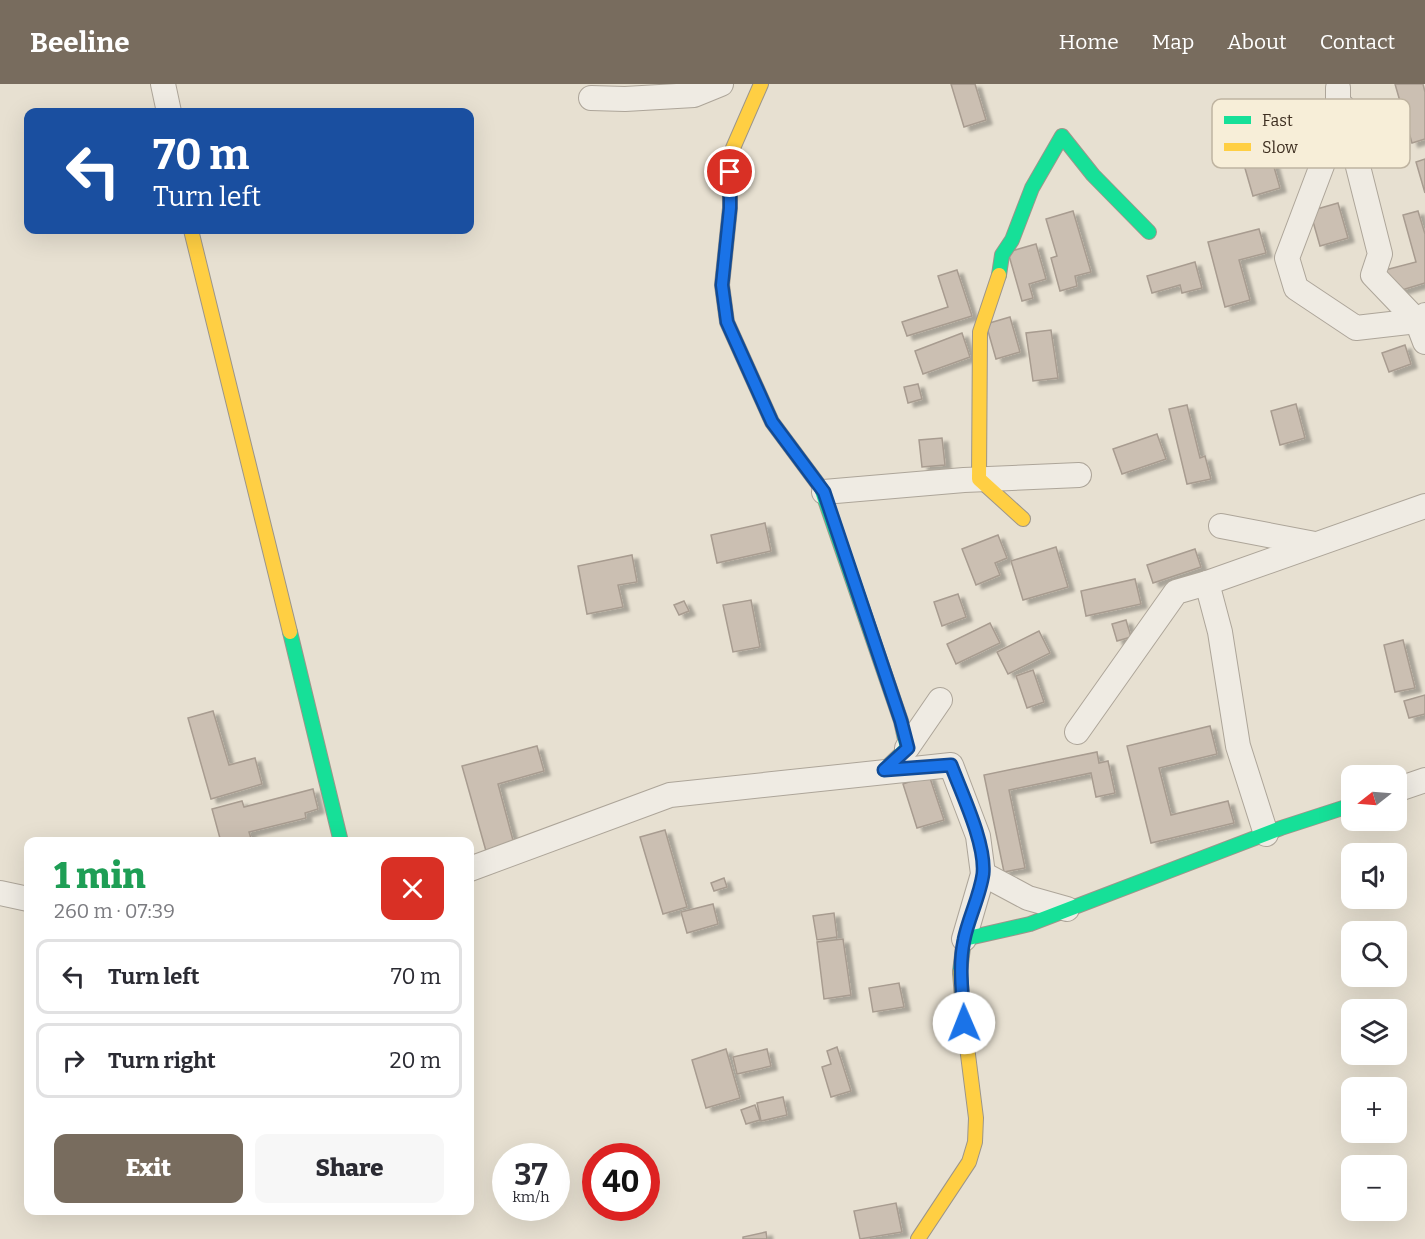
<!DOCTYPE html>
<meta charset="utf-8">
<style>
:root{--surface:#fff;--page:#f7f7f7;--text:#2b2b33;--muted:#7c7c81;--line:#e1e1e2;--accent:#786c5e}
body{margin:0;font-family:Bitter,serif;background:var(--page);color:var(--text);height:100vh;display:flex;flex-direction:column;font-size:22px;white-space:nowrap}
*{box-sizing:border-box;margin:0}
p{font-size:20px;color:var(--muted)}
.icon{flex:none;width:33px;height:33px;fill:none;stroke:currentColor;stroke-width:2;stroke-linecap:round;stroke-linejoin:round}
.map{position:relative;flex:1;overflow:hidden}
.sheet{position:absolute;left:24px;top:753px;width:450px;height:378px;display:flex;flex-direction:column;background:var(--surface);border-radius:12px;box-shadow:0 6px 24px #0002}
.sheet>*{flex:none}
.banner{position:absolute;left:24px;top:24px;width:450px;height:126px;border-radius:12px;box-shadow:0 6px 24px #0002;background:#1a4fa0;color:#fff;overflow:hidden}
.needle{width:39px;rotate:253deg}
.tools{position:absolute;left:1341px;top:681px;display:grid;gap:12px}
.tools a{display:grid;place-items:center;width:66px;height:66px;border-radius:12px;background:var(--surface);box-shadow:0 6px 24px #0002;font-size:30px}
.speed{position:absolute;left:492px;top:1059px;display:flex;gap:12px;font-size:30px;font-weight:700;text-align:center}
.speed>*{display:grid;place-content:center;width:78px;height:78px;border-radius:50%;background:var(--surface);box-shadow:0 6px 24px #0002;line-height:1}
.speed small{font-size:15px;font-weight:400}
.speed .limit{border:9px solid #d22;background:#fff;color:#111}
.pin{position:absolute;display:grid;place-items:center;width:51px;height:51px;color:#fff;margin:-26px;border:3px solid #fff;border-radius:50%;box-shadow:0 2px 6px #0007}
.me{position:absolute;width:66px;margin:-33px;rotate:359deg;stroke-linejoin:round;filter:drop-shadow(0 0 4px #0008)}
.turn{display:flex;align-items:center;gap:21px;height:126px;padding:0 30px;font-size:27px}
.turn .icon{width:78px;height:78px;stroke-width:2.5}
.turn b{display:block;font-size:42px;line-height:51px}
.round{display:grid;place-items:center;flex:none;width:63px;height:63px;border-radius:12px;background:var(--page)}
.headline{display:flex;align-items:center;justify-content:space-between;height:102px;padding:0 30px}
h1{font-size:36px;font-weight:800;line-height:45px;color:#1e9e55}
.button{display:flex;gap:12px;margin-top:auto;padding:12px 30px}
.button a{flex:1;height:69px;border-radius:12px;background:var(--accent);color:#fff;font-size:24px;font-weight:800;line-height:69px;text-align:center}
.button a+a{background:var(--page);color:var(--text)}
ul{padding:0;list-style:none}
li{display:flex;align-items:center;gap:18px;height:75px;margin:0 12px 9px;padding:0 18px;border:3px solid var(--line);border-radius:12px}
li div{flex:1}
li b{display:block;font-size:22px}
li em{font-style:normal}
header{display:flex;align-items:center;gap:36px;box-sizing:border-box;height:84px;padding:0 30px;background:var(--accent);color:#fff}
header strong{font-size:28px}
nav{display:flex;gap:33px;margin-inline-start:auto;font-size:21px}
.map>svg:first-child{display:block}
.building{fill:#cbbfb2;stroke:#a89c90;stroke-width:1.5;filter:url(#shadow)}
.lines{fill:none;stroke-linecap:round;stroke-linejoin:round}
.street-casing{stroke:#ada599;stroke-width:26}
.fast-casing{stroke:#9c958a;stroke-width:16}
.slow-casing{stroke:#9c958a;stroke-width:16}
.street{stroke:#efebe3;stroke-width:24}
.fast{stroke:#16e098;stroke-width:14}
.slow{stroke:#ffcf43;stroke-width:14}
.route-casing{stroke:#114b97;stroke-width:15}
.route{stroke:#1a73e8;stroke-width:10}
.key{fill:#f7eed8;stroke:#bfb4a1;stroke-width:1.5}
.key-label{font-size:16px;fill:#3d2e20}
</style>
<header>
<strong>Beeline</strong>
<nav><a>Home</a><a>Map</a><a>About</a><a>Contact</a></nav>
</header>
<div class="map">
<svg width="1425" height="1155" viewBox="0 0 1425 1155">
<defs>
<filter id="shadow"><feDropShadow dx="6" dy="4" stdDeviation="1.5" flood-color="#0004"/></filter>
</defs>
<rect width="100%" height="100%" fill="#e7e0d1"/>
<g class="building">
<polygon points="951,0 975,0 986,36 964,43"/>
<polygon points="1395,0 1423,0 1425,8 1425,55 1412,59"/>
<polygon points="1265,52 1280,104 1253,112 1238,60"/>
<polygon points="1425,75 1425,109 1416,78"/>
<polygon points="1338,119 1348,154 1320,162 1310,127"/>
<polygon points="1073,127 1091,188 1075,192 1077,202 1060,207 1051,174 1057,172 1046,135"/>
<polygon points="1418,127 1425,150 1425,199 1392,209 1385,186 1416,178 1403,131"/>
<polygon points="1259,145 1266,169 1239,176 1250,216 1225,223 1208,158"/>
<polygon points="1036,160 1046,195 1029,200 1033,214 1022,217 1008,168"/>
<polygon points="1195,178 1202,204 1182,209 1180,201 1152,209 1147,192"/>
<polygon points="957,186 972,232 907,252 902,238 948,223 938,192"/>
<polygon points="1010,233 1020,268 996,275 986,240"/>
<polygon points="1051,246 1058,294 1033,297 1026,249"/>
<polygon points="962,249 970,273 923,290 915,267"/>
<polygon points="1405,261 1411,280 1389,288 1382,269"/>
<polygon points="918,300 922,315 908,319 904,303"/>
<polygon points="1296,320 1305,354 1280,361 1271,327"/>
<polygon points="1187,321 1200,374 1205,372 1211,395 1187,400 1169,325"/>
<polygon points="1157,350 1166,375 1122,390 1113,365"/>
<polygon points="942,354 945,381 922,383 919,356"/>
<polygon points="765,439 771,467 717,479 711,451"/>
<polygon points="998,451 1007,474 995,479 1000,491 976,501 962,465"/>
<polygon points="1056,463 1068,503 1023,516 1011,477"/>
<polygon points="1195,465 1201,483 1153,499 1147,481"/>
<polygon points="632,471 637,498 618,501 623,523 587,530 578,482"/>
<polygon points="1135,495 1141,520 1086,532 1081,507"/>
<polygon points="958,510 966,533 942,542 934,518"/>
<polygon points="751,516 760,563 733,568 723,521"/>
<polygon points="684,517 689,527 679,531 674,521"/>
<polygon points="1126,536 1131,553 1117,557 1112,540"/>
<polygon points="990,539 1000,559 956,580 947,560"/>
<polygon points="1039,547 1050,569 1008,590 997,568"/>
<polygon points="1403,556 1415,604 1395,608 1384,561"/>
<polygon points="1033,586 1044,618 1027,624 1016,592"/>
<polygon points="1425,611 1425,630 1409,634 1404,617"/>
<polygon points="213,627 229,681 255,674 262,700 211,715 188,634"/>
<polygon points="1210,642 1217,670 1159,684 1171,731 1228,717 1234,739 1151,759 1127,662"/>
<polygon points="537,662 544,687 498,700 514,760 486,767 462,682"/>
<polygon points="1097,668 1099,679 1108,677 1115,709 1096,713 1091,689 1009,706 1025,784 1004,788 984,691"/>
<polygon points="929,691 944,736 917,744 903,700"/>
<polygon points="313,705 318,725 305,729 306,734 249,748 252,758 221,758 212,725 242,717 244,723"/>
<polygon points="665,746 687,823 663,830 640,753"/>
<polygon points="724,794 727,803 714,807 711,799"/>
<polygon points="713,820 718,840 687,849 681,828"/>
<polygon points="834,829 837,853 817,856 813,832"/>
<polygon points="843,855 851,911 824,915 817,858"/>
<polygon points="899,899 904,923 873,928 869,904"/>
<polygon points="837,963 851,1007 831,1013 822,983 831,980 827,967"/>
<polygon points="726,965 740,1014 706,1024 692,976"/>
<polygon points="767,965 771,982 737,990 733,973"/>
<polygon points="783,1013 787,1031 761,1037 757,1019"/>
<polygon points="755,1021 760,1036 746,1040 741,1026"/>
<polygon points="896,1119 902,1148 860,1155 854,1127"/>
<polygon points="766,1148 767,1155 743,1155 743,1153"/>
</g>
<g class="lines">
<g class="street-casing">
<g id="street">
<polyline points="163,0 169,28"/>
<polyline points="1338,4 1338,39 1287,174 1296,204 1356,244 1417,237 1425,231"/>
<polyline points="591,14 625,15 694,11 721,0"/>
<polyline points="1343,23 1380,170 1373,191 1417,237 1425,258"/>
<polyline points="824,408 964,396 1079,391"/>
<polyline points="1221,442 1315,460"/>
<polyline points="1207,499 1220,548 1238,662 1266,750"/>
<polyline points="1077,648 1176,508 1207,499 1425,422"/>
<polyline points="907,664 940,616"/>
<polyline points="1396,706 1425,696"/>
<polyline points="470,785 670,711 951,681 978,752 983,790 964,855"/>
<polyline points="983,790 1028,814 1067,825"/>
<polyline points="0,809 28,815"/>
</g>
</g>
<g class="fast-casing">
<g id="fast">
<polyline points="999,191 1002,171 1012,156 1032,104 1062,52 1093,91 1149,148"/>
<polyline points="821,404 901,637 907,664 884,686"/>
<polyline points="290,548 341,758"/>
<polyline points="960,888 964,855 1030,840 1281,744 1352,721"/>
</g>
</g>
<g class="slow-casing">
<g id="slow">
<polyline points="761,0 730,71 730,124 722,201 727,238 772,338 821,404"/>
<polyline points="191,146 290,548"/>
<polyline points="999,191 980,248 979,395 1023,435"/>
<polyline points="918,1155 969,1078 975,1058 976,1034 964,939 960,888"/>
</g>
</g>
<use href="#street" class="street"/>
<use href="#fast" class="fast"/>
<use href="#slow" class="slow"/>
</g>
<g class="lines">
<g class="route-casing">
<path id="route" d="M730 88V124L722 201 727 238 772 338 824 408 901 637 908 664 884 686 951 681C962 710 986 760 983 790 980 812 968 835 964 856 958 884 963 911 964 939"/>
</g>
<use href="#route" class="route"/>
</g>
<rect x="1212" y="15" width="198" height="69" rx="9" class="key"/>
<rect x="1224" y="32" width="27" height="8" fill="#16e098"/>
<rect x="1224" y="59" width="27" height="8" fill="#ffcf43"/>
<g class="key-label">
<text x="1262" y="42">Fast</text>
<text x="1262" y="69">Slow</text>
</g>
</svg>
<div class="tools">
<a><svg class="needle" viewBox="-14 -14 28 28"><path d="M0-13l5 13h-10z" fill="#e53935"/><path d="M0 13l5-13h-10z" fill="#7c7c81"/></svg></a>
<a><svg class="icon" aria-label="sound" viewBox="0 0 24 24"><path d="M4 9h4l5-4v14l-5-4H4zM17 9q2 3 0 6"/></svg></a>
<a><svg class="icon" aria-label="search" viewBox="0 0 24 24"><circle cx="10" cy="10" r="6"/><path d="M15 15l6 6"/></svg></a>
<a><svg class="icon" aria-label="layers" viewBox="0 0 24 24"><path d="M12 4l9 5-9 5-9-5zM3 14l9 5 9-5"/></svg></a>
<a>+</a>
<a>−</a>
</div>
<div class="speed"><div>37<small>km/h</small></div><div class="limit">40</div></div>
<div class="pin" style="left:730px;top:88px;background:#d93025"><svg class="icon" aria-label="arrive" viewBox="0 0 24 24"><path d="M6 21V4h12l-3 4 3 4H6"/></svg></div>
<svg class="me" style="left:964px;top:939px" viewBox="-20 -20 40 40"><circle r="19" fill="#fff"/><path d="M0-13L10 11 0 6-10 11z" fill="#1a73e8"/></svg>
<div class="banner">
<div class="turn"><svg class="icon" aria-label="left" viewBox="0 0 24 24"><path d="M17 20v-9H6M10 6l-5 5 5 5"/></svg><div><b>70 m</b>Turn left</div></div>
</div>
<section class="sheet">
<div class="headline"><div><h1>1 min</h1><p>260 m · 07:39</p></div><a class="round" style="background:#d93025;color:#fff"><svg class="icon" aria-label="close" viewBox="0 0 24 24"><path d="M6 6l12 12M18 6L6 18"/></svg></a></div>
<ul>
<li><svg class="icon" aria-label="left" viewBox="0 0 24 24"><path d="M17 20v-9H6M10 6l-5 5 5 5"/></svg><div><b>Turn left</b></div><em>70 m</em></li>
<li><svg class="icon" aria-label="right" viewBox="0 0 24 24"><path d="M7 20v-9h11M14 6l5 5-5 5"/></svg><div><b>Turn right</b></div><em>20 m</em></li>
</ul>
<div class="button"><a>Exit</a><a>Share</a></div>
</section>
</div>
